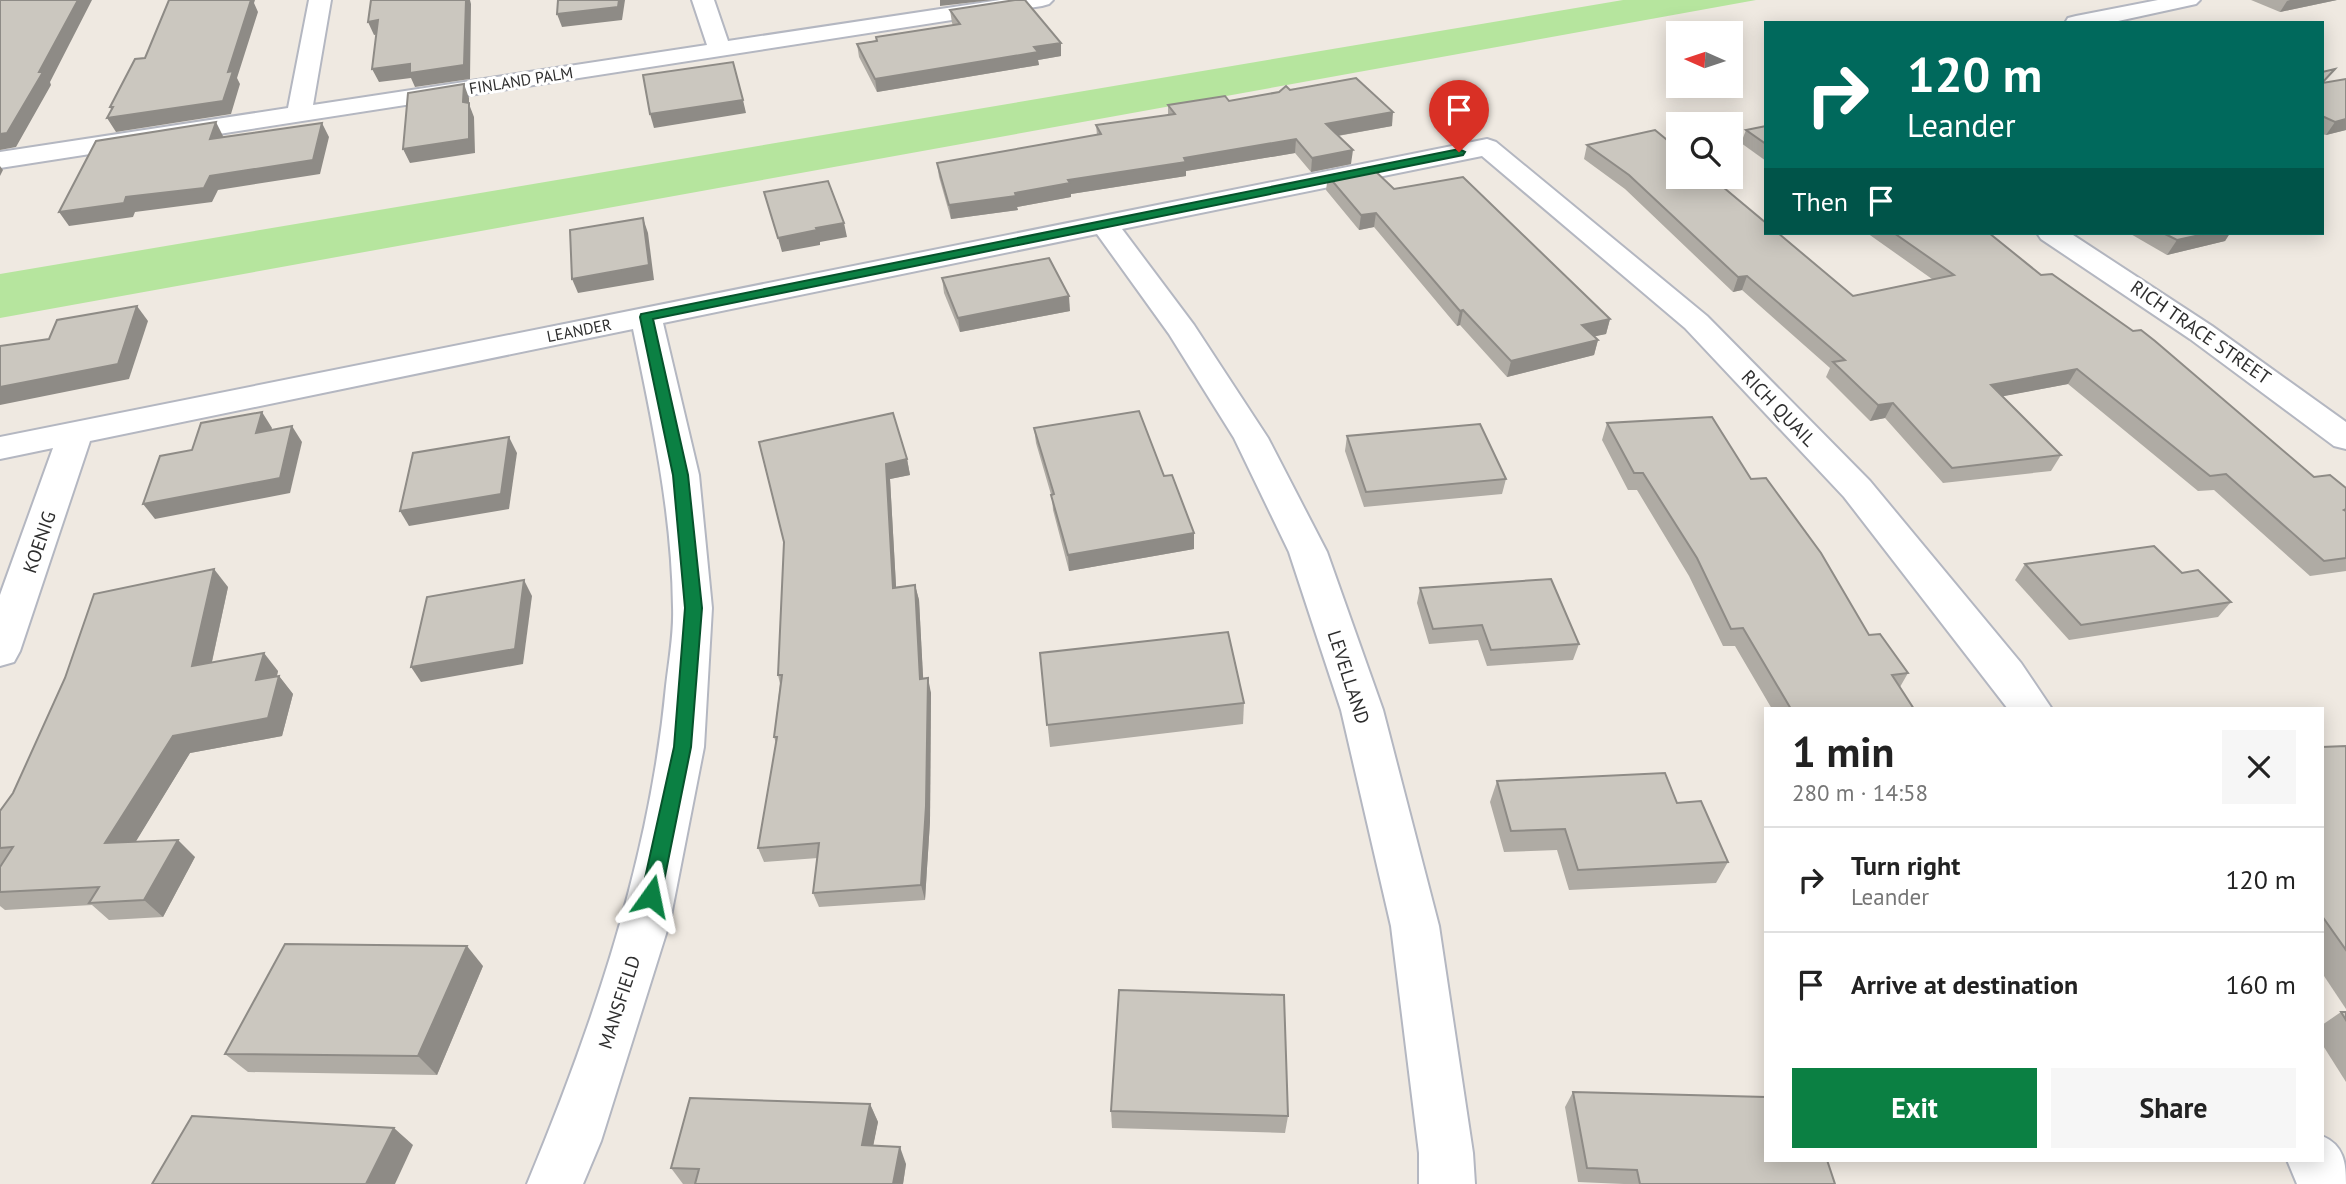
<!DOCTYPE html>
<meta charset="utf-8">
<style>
:root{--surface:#fff;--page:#f6f6f6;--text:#222;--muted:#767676;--line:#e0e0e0;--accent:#0b8043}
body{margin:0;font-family:"PT Sans",sans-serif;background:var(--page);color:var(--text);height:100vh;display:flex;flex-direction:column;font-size:26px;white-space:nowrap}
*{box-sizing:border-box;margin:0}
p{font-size:23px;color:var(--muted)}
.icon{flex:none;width:38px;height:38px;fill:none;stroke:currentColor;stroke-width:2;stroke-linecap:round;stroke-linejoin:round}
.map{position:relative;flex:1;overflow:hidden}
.details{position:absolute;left:1764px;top:707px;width:560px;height:455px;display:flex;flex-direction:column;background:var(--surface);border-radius:0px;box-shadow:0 4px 18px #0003}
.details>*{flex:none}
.banner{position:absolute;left:1764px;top:21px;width:560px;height:214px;border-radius:0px;box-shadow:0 4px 18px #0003;background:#00695c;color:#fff;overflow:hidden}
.needle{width:46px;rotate:273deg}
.fabs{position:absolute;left:1666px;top:21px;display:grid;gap:14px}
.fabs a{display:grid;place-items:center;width:77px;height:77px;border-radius:0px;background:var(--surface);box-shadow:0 4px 18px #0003;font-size:35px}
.pin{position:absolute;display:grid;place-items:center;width:60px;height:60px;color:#fff;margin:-72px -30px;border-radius:50% 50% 50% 0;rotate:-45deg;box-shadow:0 0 7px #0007}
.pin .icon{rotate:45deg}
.me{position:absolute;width:77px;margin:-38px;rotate:12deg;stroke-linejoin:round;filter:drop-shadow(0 0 5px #0008)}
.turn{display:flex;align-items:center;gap:24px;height:147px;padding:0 28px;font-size:32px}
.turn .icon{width:91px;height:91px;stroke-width:2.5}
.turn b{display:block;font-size:49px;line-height:60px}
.then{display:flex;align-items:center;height:66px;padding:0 28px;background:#0003;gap:14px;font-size:26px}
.round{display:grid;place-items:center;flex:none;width:74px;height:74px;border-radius:0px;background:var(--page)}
.headline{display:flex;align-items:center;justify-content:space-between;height:119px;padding:0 28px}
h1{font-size:42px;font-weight:600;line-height:52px}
.action{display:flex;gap:14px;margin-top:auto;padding:14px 28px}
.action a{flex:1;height:80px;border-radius:0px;background:var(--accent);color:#fff;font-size:28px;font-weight:600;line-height:80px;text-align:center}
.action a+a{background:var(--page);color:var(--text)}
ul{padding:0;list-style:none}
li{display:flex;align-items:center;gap:21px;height:105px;padding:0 28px;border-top:2px solid var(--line)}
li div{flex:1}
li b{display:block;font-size:26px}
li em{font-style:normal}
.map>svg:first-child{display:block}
.green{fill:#b6e59e}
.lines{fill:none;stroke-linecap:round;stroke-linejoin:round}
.street-casing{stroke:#b4b7c1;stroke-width:4}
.street{fill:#fff;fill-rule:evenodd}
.wall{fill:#afaba4}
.shaded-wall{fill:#8e8b86}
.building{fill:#cbc7bf;stroke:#8e8b86;stroke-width:2}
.route{fill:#0b8043;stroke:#07532c;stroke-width:2}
.labels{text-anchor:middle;stroke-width:6;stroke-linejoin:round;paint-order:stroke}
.far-street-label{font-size:16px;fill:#2e2e2e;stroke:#fff}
.street-label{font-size:19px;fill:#2e2e2e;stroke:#fff}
</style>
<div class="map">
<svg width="2346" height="1184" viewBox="0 0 2346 1184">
<rect width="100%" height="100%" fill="#efe9e1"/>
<polygon class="green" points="1623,0 1756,0 0,318 0,274"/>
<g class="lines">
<g class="street-casing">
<g id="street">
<polygon points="309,0 331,0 313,105 707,45 692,0 714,0 728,41 1000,0 1053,0 1049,4 1042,6 0,168 0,152 288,108"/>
<polygon points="2158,0 2200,0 2196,4 2109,23 2065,23 2068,18 2076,16"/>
<path d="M1487 139 1496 142 1707 316 1870 481 2021 663 2052 709H2008L1844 497 1685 328 1482 156 1122 229 1194 325 1268 438 1327 552 1383 710 1439 926 1473 1153 1475 1184H1419V1153L1391 926 1341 710 1289 552 1234 438 1169 334 1097 234 663 323 699 475 712 608 704 747 670 921 601 1141 583 1184H527C593 1025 650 858 666 686 669 660 674 633 673 607 672 512 652 421 633 329L90 441 20 651 14 662 0 666V595L53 448 0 459V437Z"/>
<polygon points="2037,233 2070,233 2212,326 2346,422 2346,449 2334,446 2190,339 2041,239"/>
<path d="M2322 1136C2344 1145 2346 1163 2346 1184H2297L2287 1160H2322Z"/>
</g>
</g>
<use href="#street" class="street"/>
</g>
<g class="wall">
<polygon points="2251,0 2337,0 2280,12"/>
<polygon points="950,10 1061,43 1061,56 1038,60 1039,65 877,92 859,57 857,44 953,25 952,23"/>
<polygon points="2322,72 2325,82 2346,130 2326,135 2322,134"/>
<polygon points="1290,90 1392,126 1338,136 1351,164 1311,172 1295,153 1186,171 1186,176 1071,194 1071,197 1017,207 1018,210 951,219 939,177 937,163 1097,135 1096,125 1168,115 1168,105 1229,101"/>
<polygon points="1766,126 1766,161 1741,143 1746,130"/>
<polygon points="1587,145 1853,296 1932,279 1867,233 1989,233 2041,275 2314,477 2346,488 2346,571 2310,576 2214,490 2198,491 2068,384 2003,396 2061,455 2051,471 1943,483 1885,418 1870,421 1826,377 1830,368 1742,290 1733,292 1625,189 1584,159"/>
<polygon points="1328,176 1394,189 1610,319 1606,334 1594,336 1598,340 1594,355 1507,377 1460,325 1457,326 1374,227 1359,230 1326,190"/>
<polygon points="2129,233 2230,233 2225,241 2167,255"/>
<polygon points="942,278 1070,311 960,332 944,293"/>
<polygon points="1607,423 1751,479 1869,635 1908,673 1900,687 1914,709 1772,709 1735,646 1723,646 1689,576 1637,490 1628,490 1602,440"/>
<polygon points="1034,428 1164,476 1194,533 1194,549 1069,571 1053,510 1052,498 1036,443"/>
<polygon points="1347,436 1506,479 1502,494 1364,507 1345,451"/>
<polygon points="907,459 910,475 890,479 896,587 915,585 919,600 923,679 931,693 930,821 925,900 819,907 813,893 818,858 764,862 758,848 776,743 774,737 780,684 778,675 784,542"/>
<polygon points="2025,564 2182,573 2231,602 2218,617 2069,640 2015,580"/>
<polygon points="228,587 212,662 278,671 277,676 279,676 293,694 282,736 190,753 135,842 195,857 163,917 109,920 92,905 5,910 0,906 0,811"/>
<polygon points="1420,588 1579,644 1573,660 1487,666 1478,640 1429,644 1417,603"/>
<polygon points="1040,653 1244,703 1243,724 1050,747"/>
<polygon points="2346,746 2346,1009 2322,973 2322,747"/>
<polygon points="1497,781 1677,803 1728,862 1716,883 1569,890 1557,850 1504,852 1490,802"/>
<polygon points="483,966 437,1075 248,1072 225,1054"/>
<polygon points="2341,1012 2346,1012 2346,1082 2322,1044 2322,1025"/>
<polygon points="1573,1092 1766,1160 1835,1184 1624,1184 1578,1182 1565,1107"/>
<polygon points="870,1104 878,1122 873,1145 906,1164 903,1184 683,1184 671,1168"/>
<polygon points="1111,1111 1288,1116 1285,1133 1112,1128"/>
</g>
<g class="shaded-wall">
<polygon points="78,0 92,0 50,82 51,85 16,147 0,150 0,134 39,72"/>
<polygon points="244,0 255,0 254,3 258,12 237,78 240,84 231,114 116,132 107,118 115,117 110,107 228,72"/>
<polygon points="466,0 470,0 471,4 470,79 415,87 411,78 379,82 372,69"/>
<polygon points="619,0 625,0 622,20 562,27 557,14"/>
<polygon points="940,0 992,0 940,6"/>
<polygon points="2290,0 2337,0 2280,12 2287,1"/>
<polygon points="378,20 384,33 374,35 368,22"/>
<polygon points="1061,43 1061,56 1038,60 1039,65 877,92 875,79 1034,47"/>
<polygon points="464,84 469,98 469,104 474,117 475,153 410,163 403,149 463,102"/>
<polygon points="743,100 746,113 654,128 650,114"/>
<polygon points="1393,112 1392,126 1325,138 1326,124"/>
<polygon points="2346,119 2346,130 2326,135 2335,122"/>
<polygon points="216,122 223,136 218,153 210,139"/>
<polygon points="322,123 329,137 320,174 218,190 212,202 135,212 133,217 69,226 59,212 126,197 210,176"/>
<polygon points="1296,139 1295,153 1186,171 1186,176 1071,194 1071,197 1017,207 1018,210 951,219 949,205 1015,193 1068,180 1184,158"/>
<polygon points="1353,150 1351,164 1311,172 1312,158"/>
<polygon points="0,166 3,170 0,176"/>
<polygon points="1376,213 1374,227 1359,230 1361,215"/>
<polygon points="643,218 648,233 654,280 578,293 572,279"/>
<polygon points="844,223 847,237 820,242 820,245 782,252 778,238 816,228"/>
<polygon points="2209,233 2230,233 2225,241 2167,255 2177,240"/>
<polygon points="1747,276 1742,290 1733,292 1738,277"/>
<polygon points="1069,296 1070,311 960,332 958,318"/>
<polygon points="137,306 148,321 129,379 0,405 0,387"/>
<polygon points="1463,310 1460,325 1457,326 1460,311"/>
<polygon points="1610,319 1606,334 1578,340 1582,325"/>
<polygon points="1598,340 1594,355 1507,377 1511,361"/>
<polygon points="2077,369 2068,384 1983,400 1991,385"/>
<polygon points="1893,403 1885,418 1870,421 1878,405"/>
<polygon points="262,412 272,428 266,448 256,433"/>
<polygon points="292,426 302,442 290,493 155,519 143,504"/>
<polygon points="509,437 517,453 509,509 409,526 400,511"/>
<polygon points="907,459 910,475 890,479 897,603 893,588 886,464"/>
<polygon points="1194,533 1194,549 1069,571 1068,555"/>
<polygon points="214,569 228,587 207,684 192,666"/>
<polygon points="524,580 532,596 523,664 421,682 411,667"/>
<polygon points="915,585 919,600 924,694 920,679"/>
<polygon points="264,653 278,671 271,698 256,680"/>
<polygon points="279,676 293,694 282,736 190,753 124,861 105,843 173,736"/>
<polygon points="928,678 931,693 930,821 925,900 921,885"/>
<polygon points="178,840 195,857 163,917 144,900"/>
<polygon points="467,946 483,966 437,1075 418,1056"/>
<polygon points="870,1104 878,1122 870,1162 862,1145"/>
<polygon points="394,1128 413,1145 395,1184 366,1184"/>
<polygon points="900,1147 906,1164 903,1184 893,1184"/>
</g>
<g class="building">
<polygon points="0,0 78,0 39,72 43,72 7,133 0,134"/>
<polygon points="169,0 251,0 228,72 233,71 223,101 107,118 113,107 110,107 135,59 145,58"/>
<polygon points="371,0 466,0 464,65 410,73 410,64 372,69 378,20 368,22"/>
<polygon points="558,0 619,0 618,7 557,14"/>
<polygon points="1015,0 1025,0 1061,43 1034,47 1038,52 875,79 857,44 877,41 876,37 960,24 950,10"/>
<polygon points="733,62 743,100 650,114 643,75"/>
<polygon points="2335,69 2322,83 2322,72"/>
<polygon points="1356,78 1393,112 1326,124 1353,150 1312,158 1296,139 1184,158 1186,162 1068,180 1070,183 1015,193 1016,196 949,205 937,163 1101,134 1096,125 1175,114 1168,105 1225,96 1229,101 1279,92 1286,86 1290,90"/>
<polygon points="2346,79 2346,119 2335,122 2322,116 2322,83"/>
<polygon points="464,84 463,102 469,103 469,139 403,149 408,93"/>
<polygon points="216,122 210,139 322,123 313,160 210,176 204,188 126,197 124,203 59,212 96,141"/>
<polygon points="1766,126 1766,144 1746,130"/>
<polygon points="1655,130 1678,149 1678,177 1711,177 1766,223 1766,233 1778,233 1853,296 1954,275 1894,233 1989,233 2041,275 2052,274 2133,331 2141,330 2155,341 2314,477 2330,475 2346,488 2346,509 2344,510 2346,511 2346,558 2324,561 2226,474 2210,476 2077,369 1991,385 2061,455 1952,468 1893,403 1878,405 1833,362 1845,360 1747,276 1738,277 1629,175 1587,145"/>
<polygon points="1371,167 1394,189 1463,177 1610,319 1582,325 1598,340 1511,361 1463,310 1460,311 1376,213 1361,215 1328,176"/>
<polygon points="828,181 844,223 816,228 817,230 778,238 764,192"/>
<polygon points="643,218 649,265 572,279 570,230"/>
<polygon points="2163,233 2209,233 2177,240"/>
<polygon points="1049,258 1069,296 958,318 942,278"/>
<polygon points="137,306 118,364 0,387 0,346 49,339 57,320"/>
<polygon points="1139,411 1164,476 1172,475 1194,533 1068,555 1051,495 1054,494 1034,428"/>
<polygon points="262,412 256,433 292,426 280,478 143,504 160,456 192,450 201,423"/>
<polygon points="893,413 907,459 886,464 893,588 915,585 920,679 928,678 926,806 921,885 813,893 819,843 758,848 777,737 774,737 782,675 778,675 784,542 759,442"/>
<polygon points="1712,417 1751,479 1766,478 1821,553 1869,635 1880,634 1908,673 1892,675 1914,709 1791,709 1743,628 1731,629 1697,558 1643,473 1634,473 1607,423"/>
<polygon points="1480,424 1506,479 1366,492 1347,436"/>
<polygon points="509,437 501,494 400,511 413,453"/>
<polygon points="2154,546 2182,573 2198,570 2231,602 2081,625 2025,564"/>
<polygon points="214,569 192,666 264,653 256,680 279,676 268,718 173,736 105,843 178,840 144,900 89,903 99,887 0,892 0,867 13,847 0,848 0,811 13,793 65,678 94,594"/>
<polygon points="1551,579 1579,644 1491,650 1482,625 1433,629 1420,588"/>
<polygon points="524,580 515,649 411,667 427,597"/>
<polygon points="1228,632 1244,703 1047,725 1040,653"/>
<polygon points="2346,746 2346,950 2322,916 2322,747"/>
<polygon points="1665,773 1677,803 1701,801 1728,862 1578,870 1565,829 1511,831 1497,781"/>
<polygon points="285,944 467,946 418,1056 225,1054"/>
<polygon points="1119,990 1284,995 1288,1116 1111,1111"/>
<polygon points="2341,1012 2346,1012 2346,1020"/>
<polygon points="1573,1092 1766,1097 1766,1160 1827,1160 1835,1184 1640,1184 1637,1170 1587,1168"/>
<polygon points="690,1098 870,1104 862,1145 900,1147 893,1184 695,1184 699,1169 671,1168"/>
<polygon points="192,1116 394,1128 366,1184 152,1184"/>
</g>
<polygon class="route" points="1459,149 1465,152 1463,155 653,319 688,475 702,608 691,747 661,896 658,902 651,905 644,902 641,896 674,747 685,608 673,475 640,317 641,314"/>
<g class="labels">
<g class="far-street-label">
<text transform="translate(521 80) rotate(-9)" y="6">FINLAND PALM</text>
<text transform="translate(579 330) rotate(-11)" y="6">LEANDER</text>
</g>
<g class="street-label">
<text transform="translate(2201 332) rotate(35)" y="7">RICH TRACE STREET</text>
<text transform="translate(1779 408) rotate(46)" y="7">RICH QUAIL</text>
<text transform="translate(39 542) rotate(-71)" y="7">KOENIG</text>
<text transform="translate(1349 677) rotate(72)" y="7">LEVELLAND</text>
<text transform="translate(619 1002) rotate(-72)" y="7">MANSFIELD</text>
</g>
</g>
</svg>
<div class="fabs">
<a><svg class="needle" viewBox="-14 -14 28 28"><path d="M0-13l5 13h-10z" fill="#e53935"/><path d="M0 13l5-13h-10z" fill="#767676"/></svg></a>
<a><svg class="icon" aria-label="search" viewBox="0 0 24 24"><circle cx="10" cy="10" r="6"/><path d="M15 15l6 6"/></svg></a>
</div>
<div class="pin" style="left:1459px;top:152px;background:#d93025"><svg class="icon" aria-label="arrive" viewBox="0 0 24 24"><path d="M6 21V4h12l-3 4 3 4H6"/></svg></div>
<svg class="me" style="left:651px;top:896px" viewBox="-20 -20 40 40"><path d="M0-17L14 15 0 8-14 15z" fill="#0b8043" stroke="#fff" stroke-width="4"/></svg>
<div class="banner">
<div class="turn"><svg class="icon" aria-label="right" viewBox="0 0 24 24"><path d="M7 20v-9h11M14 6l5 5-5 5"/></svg><div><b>120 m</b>Leander</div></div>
<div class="then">Then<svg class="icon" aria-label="arrive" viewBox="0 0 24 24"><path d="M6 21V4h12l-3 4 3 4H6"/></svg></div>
</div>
<section class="details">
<div class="headline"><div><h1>1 min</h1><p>280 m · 14:58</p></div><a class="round"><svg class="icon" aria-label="close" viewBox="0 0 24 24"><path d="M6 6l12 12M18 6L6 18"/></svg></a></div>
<ul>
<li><svg class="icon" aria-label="right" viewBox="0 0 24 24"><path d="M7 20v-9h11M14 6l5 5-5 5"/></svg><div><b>Turn right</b><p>Leander</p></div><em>120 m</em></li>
<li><svg class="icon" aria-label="arrive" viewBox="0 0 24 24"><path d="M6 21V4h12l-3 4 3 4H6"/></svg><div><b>Arrive at destination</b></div><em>160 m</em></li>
</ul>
<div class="action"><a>Exit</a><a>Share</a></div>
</section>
</div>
